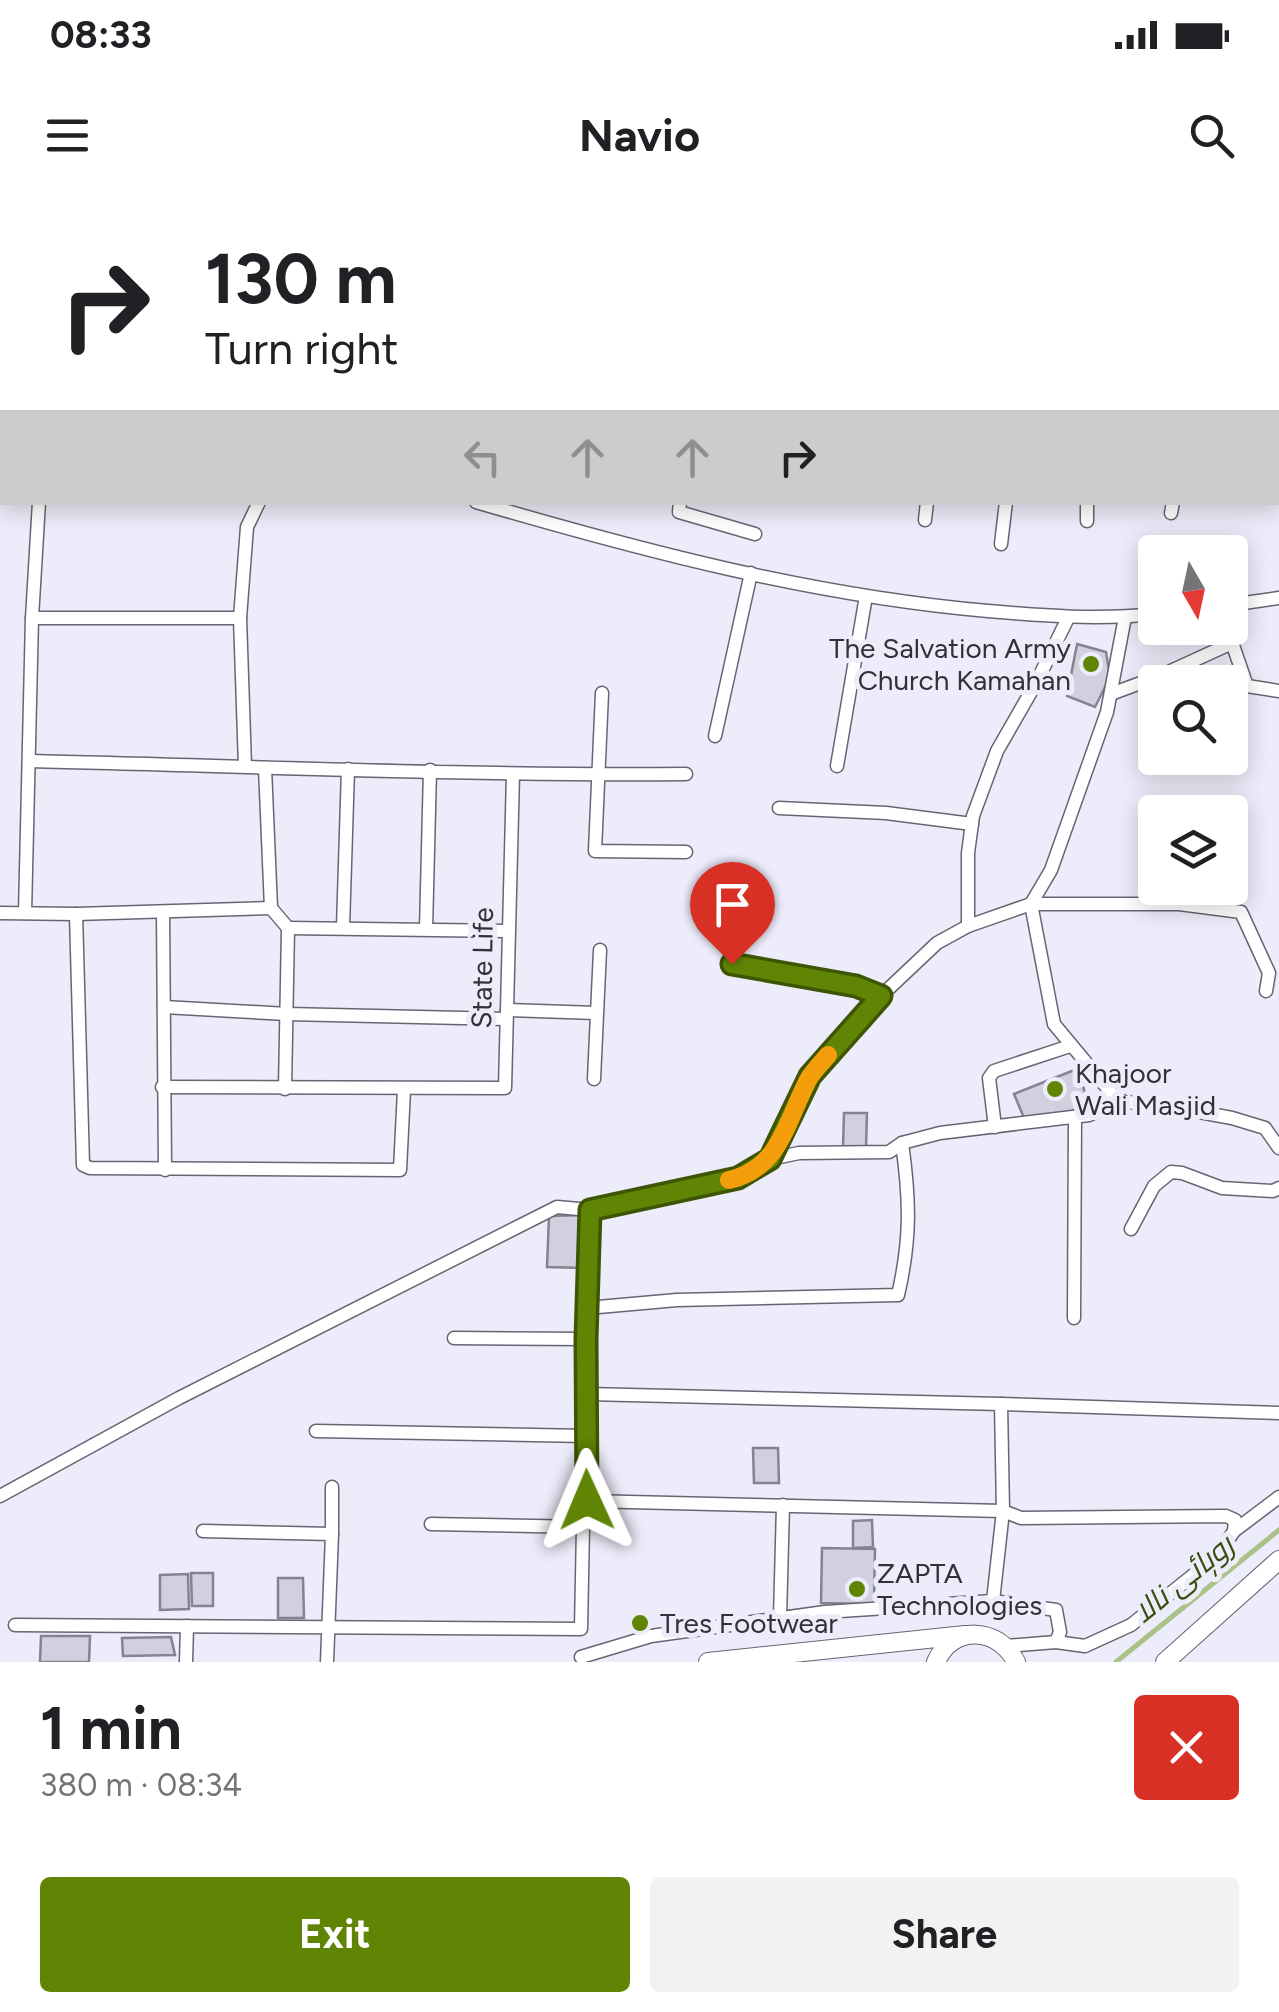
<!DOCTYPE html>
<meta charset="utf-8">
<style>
:root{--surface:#fff;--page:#f2f2f2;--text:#202124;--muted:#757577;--accent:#608505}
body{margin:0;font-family:Figtree,Cairo,sans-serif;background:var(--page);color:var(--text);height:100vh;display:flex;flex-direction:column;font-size:38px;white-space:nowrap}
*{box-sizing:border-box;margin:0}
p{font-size:32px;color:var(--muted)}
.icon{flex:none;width:55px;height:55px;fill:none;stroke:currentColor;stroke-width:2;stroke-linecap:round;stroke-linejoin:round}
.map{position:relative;height:1462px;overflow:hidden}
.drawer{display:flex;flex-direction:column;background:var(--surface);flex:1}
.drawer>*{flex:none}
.top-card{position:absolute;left:0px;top:0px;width:1280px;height:305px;box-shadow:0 5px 25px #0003;background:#fff;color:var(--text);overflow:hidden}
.needle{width:65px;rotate:171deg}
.controls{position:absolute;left:1138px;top:335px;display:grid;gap:20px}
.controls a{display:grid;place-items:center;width:110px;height:110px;border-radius:10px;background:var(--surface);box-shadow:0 5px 25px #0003;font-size:50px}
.pin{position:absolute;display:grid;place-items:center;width:85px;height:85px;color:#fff;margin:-102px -42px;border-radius:50% 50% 50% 0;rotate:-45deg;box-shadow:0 0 10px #0007}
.pin .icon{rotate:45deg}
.me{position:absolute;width:110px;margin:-55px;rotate:359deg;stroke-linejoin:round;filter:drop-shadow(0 0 8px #0008)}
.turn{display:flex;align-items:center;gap:35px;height:210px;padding:0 40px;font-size:45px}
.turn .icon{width:130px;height:130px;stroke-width:2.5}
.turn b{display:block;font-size:70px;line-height:85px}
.lanes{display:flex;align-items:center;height:95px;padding:0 40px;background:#0003;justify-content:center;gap:50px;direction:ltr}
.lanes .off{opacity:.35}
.round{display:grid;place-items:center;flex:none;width:105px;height:105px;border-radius:10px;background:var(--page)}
.head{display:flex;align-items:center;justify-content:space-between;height:170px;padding:0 40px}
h1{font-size:60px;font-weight:700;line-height:75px}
.primary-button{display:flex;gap:20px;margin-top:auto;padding:20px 40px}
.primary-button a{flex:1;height:115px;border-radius:10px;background:var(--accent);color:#fff;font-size:40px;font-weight:700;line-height:115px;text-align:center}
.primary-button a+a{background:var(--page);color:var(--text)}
.status{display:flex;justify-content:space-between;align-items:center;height:70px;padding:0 50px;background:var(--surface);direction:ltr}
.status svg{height:28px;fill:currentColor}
header{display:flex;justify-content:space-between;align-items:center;height:130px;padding:0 40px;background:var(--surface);font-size:45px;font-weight:700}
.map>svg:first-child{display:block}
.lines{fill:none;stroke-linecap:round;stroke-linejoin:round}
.stream{stroke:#aac288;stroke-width:5}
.building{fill:#d0d0de;stroke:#848491;stroke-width:2.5}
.street-casing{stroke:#666572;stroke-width:15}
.secondary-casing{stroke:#666572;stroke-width:20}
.street{stroke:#fff;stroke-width:12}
.secondary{stroke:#fff;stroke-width:18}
.route-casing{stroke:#3e5603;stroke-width:25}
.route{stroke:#608505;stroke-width:18}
.slow{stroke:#f59e0b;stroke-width:18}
.poi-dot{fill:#608505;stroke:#ececfa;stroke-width:4}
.labels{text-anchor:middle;stroke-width:10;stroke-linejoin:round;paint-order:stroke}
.poi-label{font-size:28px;fill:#313136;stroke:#ececfa;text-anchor:start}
.street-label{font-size:28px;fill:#313136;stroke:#ececfa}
.water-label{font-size:30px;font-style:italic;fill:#384d0e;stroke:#ececfa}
</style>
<div class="status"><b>08:33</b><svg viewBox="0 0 49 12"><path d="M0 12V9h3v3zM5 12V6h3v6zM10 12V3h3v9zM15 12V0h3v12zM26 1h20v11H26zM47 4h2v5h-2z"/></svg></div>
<header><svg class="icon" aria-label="menu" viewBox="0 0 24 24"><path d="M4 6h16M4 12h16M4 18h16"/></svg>Navio<svg class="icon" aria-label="search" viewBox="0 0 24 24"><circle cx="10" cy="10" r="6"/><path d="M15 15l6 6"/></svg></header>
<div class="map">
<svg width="1279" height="1462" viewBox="0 0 1279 1462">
<rect width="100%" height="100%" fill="#ececfa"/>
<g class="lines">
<polyline class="stream" points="1116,1462 1279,1330"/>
</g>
<g class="building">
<polygon points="1077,444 1106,452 1110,477 1095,507 1067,496"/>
<polygon points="1077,869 1090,907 1083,911 1024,918 1014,894"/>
<polygon points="844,913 867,913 866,948 843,947"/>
<polygon points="586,1015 584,1068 547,1067 549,1016"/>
<polygon points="753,1248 778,1248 779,1283 754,1283"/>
<polygon points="872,1320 873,1347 853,1348 853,1321"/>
<polygon points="822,1348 875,1349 874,1404 821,1403"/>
<polygon points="191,1373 213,1373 213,1406 192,1406"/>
<polygon points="188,1374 189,1409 160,1410 160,1375"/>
<polygon points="278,1378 303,1378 304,1418 278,1418"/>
<polygon points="41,1436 90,1436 89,1462 40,1462"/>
<polygon points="171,1437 175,1455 123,1456 122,1438"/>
</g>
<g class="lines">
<g class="street-casing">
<g id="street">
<polyline points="476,2 476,0"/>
<polyline points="558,2 558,0"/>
<polyline points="685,2 686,0"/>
<polyline points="898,2 898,0"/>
<polyline points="981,2 981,0"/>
<polyline points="1224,2 1224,0"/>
<polyline points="1278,66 1279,66"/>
<polyline points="0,124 2,125"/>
<polyline points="1278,130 1279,130"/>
<polyline points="0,244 2,244"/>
<path d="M476 302C643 351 814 396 988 411 1044 416 1099 420 1155 414"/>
<polyline points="680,302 679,312 755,334"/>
<polyline points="1171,313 1173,302"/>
<polyline points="925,320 927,302"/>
<polyline points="1087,321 1087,302"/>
<polyline points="1001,344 1006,302"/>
<polyline points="1230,405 1279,398"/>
<polyline points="32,418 240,418"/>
<polyline points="1227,428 1247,486 1279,491"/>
<polyline points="602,493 595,651 686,652"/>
<polyline points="1111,494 1162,475 1232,443"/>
<polyline points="715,536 751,373"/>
<path d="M30 561C248 566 467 576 686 574"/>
<polyline points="245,566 240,418 247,327 259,302"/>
<polyline points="837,566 866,396"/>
<polyline points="265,568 271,708"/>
<polyline points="779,608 886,613 972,624"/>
<polyline points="163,712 165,970"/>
<polyline points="0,713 76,714 271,708 288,728 285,889"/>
<polyline points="25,713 32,418 39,302"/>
<polyline points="76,714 83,965 90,968 400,970 404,890"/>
<polyline points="968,726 968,653 973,616 997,551 1036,483 1068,418"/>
<polyline points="343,727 348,569"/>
<polyline points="288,728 507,731"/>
<polyline points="426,729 430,570"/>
<polyline points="732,764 856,786 881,796"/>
<polyline points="164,807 287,814 506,819"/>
<polyline points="507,810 596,813"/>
<polyline points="594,879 600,750"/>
<polyline points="162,887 505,888 513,574"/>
<polyline points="1118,901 1054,824 1031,704 1179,704 1241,712 1269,773 1266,791"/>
<polyline points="995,927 989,878 994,871 1070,846"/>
<polyline points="770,959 799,953 889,952 902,943 940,933 1089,915 1118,901 1172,907 1232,918 1265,928 1279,948"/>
<polyline points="1131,1029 1154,986 1171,972 1182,973 1222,988 1273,991 1279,988"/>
<path d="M587 1108 677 1100 898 1095C911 1039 910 1000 902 943"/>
<polyline points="1074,1118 1075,917"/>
<polyline points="454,1138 586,1139"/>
<polyline points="587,1194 1001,1204 1003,1311 993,1401"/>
<polyline points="1001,1204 1279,1213"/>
<polyline points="316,1231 586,1236"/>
<polyline points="0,1296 179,1198 557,1007 590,1010 738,978 770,959 810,876 865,811 937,743 968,726 1031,704 1051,670 1107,512 1125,417"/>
<polyline points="587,1301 1003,1311 1021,1318 1226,1316 1235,1320 1234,1331 1217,1356 1131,1425 1085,1446 1056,1442 1006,1446"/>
<polyline points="431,1324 583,1327"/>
<polyline points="203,1331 332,1334 327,1462"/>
<polyline points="1234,1331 1279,1297"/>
<polyline points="332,1334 332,1287"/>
<polyline points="780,1418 783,1305"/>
<polyline points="15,1425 581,1429 583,1327 587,1301 590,1010"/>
<polyline points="581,1457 651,1436 825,1412 993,1401 1056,1410 1060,1432 1056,1442"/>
<polyline points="186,1462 187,1426"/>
</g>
</g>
<g class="secondary-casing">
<g id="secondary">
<polyline points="20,2 25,0"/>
<polyline points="0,13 2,12"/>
<polyline points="708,1462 965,1435"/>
<path d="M936 1462C952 1424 999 1427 1016 1462"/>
<polyline points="1165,1462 1279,1360"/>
</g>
</g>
<use href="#street" class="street"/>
<use href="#secondary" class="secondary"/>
</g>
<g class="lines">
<g class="route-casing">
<polyline id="route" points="587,1300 586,1139 590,1010 738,978 770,959 810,876 881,796 856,786 732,764"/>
</g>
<use href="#route" class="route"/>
<path class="slow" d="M729 980C780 969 787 920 808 880 813 871 821 863 828 855"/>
</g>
<g class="poi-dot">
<circle cx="1091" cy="464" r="10"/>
<circle cx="1055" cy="889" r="10"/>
<circle cx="857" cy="1389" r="10"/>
<circle cx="640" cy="1423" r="10"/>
</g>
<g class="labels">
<g class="poi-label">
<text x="1071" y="458" text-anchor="end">The Salvation Army<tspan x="1071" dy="32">Church Kamahan</tspan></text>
<text x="1075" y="883">Khajoor<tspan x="1075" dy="32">Wali Masjid</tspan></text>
<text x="877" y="1383">ZAPTA<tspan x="877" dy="32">Technologies</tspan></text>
<text x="660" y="1433">Tres Footwear</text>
</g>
<g class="street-label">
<text transform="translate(482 768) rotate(-89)" y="10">State Life</text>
</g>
<g class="water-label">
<text transform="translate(1183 1379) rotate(-39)" y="10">روہائی نالا</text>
</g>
</g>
</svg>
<div class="controls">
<a><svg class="needle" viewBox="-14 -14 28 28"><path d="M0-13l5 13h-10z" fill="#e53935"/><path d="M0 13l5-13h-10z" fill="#757577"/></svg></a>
<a><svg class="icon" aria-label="search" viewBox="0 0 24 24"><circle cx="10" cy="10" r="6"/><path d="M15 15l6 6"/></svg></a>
<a><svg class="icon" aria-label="layers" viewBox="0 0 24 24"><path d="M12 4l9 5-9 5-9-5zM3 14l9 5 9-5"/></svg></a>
</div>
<div class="pin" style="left:732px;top:764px;background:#d93025"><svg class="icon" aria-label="arrive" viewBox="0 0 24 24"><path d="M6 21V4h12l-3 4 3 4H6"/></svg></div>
<svg class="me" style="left:587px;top:1300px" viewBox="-20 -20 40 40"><path d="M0-17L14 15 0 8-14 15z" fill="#608505" stroke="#fff" stroke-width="4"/></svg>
<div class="top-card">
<div class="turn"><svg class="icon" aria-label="right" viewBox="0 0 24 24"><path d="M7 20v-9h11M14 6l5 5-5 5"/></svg><div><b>130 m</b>Turn right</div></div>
<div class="lanes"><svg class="icon off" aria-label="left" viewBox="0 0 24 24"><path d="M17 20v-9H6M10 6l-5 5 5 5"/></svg><svg class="icon off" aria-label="ahead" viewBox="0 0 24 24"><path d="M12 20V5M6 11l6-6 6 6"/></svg><svg class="icon off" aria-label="ahead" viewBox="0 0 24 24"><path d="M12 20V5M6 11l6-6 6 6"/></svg><svg class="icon" aria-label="right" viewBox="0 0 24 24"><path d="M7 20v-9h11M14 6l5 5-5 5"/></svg></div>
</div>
</div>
<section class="drawer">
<div class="head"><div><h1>1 min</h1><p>380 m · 08:34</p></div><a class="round" style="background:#d93025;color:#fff"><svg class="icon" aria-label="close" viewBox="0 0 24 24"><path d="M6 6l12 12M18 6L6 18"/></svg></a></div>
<div class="primary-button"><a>Exit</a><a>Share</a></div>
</section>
